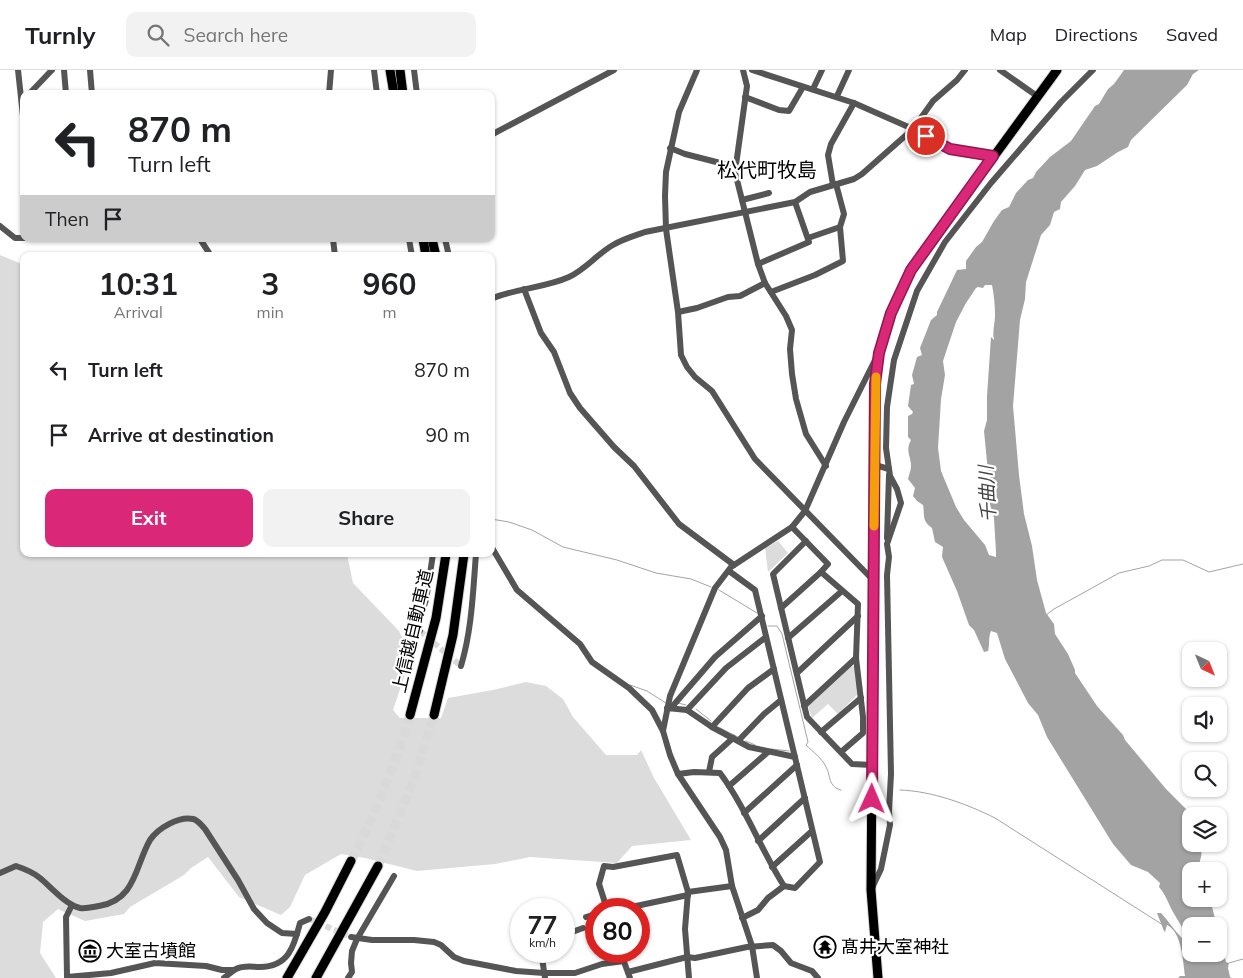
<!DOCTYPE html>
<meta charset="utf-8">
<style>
:root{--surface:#fff;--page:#f2f2f2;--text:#202124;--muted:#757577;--line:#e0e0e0;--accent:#db2777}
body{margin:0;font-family:Mulish,"Noto Sans JP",sans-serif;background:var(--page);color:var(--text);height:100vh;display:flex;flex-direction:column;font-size:19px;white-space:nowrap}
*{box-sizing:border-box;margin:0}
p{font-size:16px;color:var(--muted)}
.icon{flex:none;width:28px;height:28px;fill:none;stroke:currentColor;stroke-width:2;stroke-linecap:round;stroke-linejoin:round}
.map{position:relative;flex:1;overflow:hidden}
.drawer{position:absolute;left:20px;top:182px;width:475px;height:305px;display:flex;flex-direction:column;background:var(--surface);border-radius:10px;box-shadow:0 1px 4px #0004}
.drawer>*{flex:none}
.hud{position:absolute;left:20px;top:20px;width:475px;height:152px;border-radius:10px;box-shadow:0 1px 4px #0004;background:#fff;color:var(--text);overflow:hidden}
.needle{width:32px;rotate:137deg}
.buttons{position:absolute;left:1182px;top:572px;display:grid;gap:10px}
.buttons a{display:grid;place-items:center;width:45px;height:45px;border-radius:10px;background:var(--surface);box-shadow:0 1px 4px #0004;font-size:25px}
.speed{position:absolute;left:510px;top:828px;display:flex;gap:10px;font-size:25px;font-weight:700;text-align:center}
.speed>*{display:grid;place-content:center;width:65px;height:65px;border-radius:50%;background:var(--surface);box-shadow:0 1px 4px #0004;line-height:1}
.speed small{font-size:12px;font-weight:400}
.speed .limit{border:8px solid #d22;background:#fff;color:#111}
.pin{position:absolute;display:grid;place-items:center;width:42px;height:42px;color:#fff;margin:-21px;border:2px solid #fff;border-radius:50%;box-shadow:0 1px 5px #0007}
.me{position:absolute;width:55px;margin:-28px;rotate:1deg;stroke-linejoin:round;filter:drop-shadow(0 0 4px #0008)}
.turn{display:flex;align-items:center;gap:18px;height:105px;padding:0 25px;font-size:22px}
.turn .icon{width:65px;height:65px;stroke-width:2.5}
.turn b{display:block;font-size:35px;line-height:42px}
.then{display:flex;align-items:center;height:48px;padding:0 25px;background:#0003;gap:10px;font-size:19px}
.eta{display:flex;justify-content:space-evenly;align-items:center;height:85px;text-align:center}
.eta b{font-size:30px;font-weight:700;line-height:35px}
.cta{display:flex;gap:10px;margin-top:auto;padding:10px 25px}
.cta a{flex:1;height:58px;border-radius:10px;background:var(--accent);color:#fff;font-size:20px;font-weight:700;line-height:58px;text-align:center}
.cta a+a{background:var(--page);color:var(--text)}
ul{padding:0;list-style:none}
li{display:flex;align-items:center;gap:15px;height:65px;padding:0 25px}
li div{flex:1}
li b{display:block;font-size:19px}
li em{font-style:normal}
header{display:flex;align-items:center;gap:30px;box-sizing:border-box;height:70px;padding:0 25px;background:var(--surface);border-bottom:1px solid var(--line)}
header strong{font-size:24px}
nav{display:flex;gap:28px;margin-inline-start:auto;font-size:18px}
.search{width:350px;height:45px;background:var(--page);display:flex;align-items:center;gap:12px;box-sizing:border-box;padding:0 18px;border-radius:10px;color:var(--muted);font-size:19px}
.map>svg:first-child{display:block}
.green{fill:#dcdcdc}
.water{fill:#a3a3a3;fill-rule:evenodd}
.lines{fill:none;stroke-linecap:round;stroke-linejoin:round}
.stream{stroke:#a3a3a3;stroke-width:1}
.minor-tunnel{stroke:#d9d9d9;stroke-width:6;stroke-dasharray:6 3;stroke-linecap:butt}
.highway-tunnel{stroke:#d9d9d9;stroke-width:9;stroke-dasharray:9 4.5;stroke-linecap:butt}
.highway-casing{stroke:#dbdbdb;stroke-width:11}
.minor{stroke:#555;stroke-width:6}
.highway{stroke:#000;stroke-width:9}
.route-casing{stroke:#8e194d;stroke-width:12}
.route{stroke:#db2777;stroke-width:9}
.slow{stroke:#f59e0b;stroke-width:9}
.labels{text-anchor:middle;stroke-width:4.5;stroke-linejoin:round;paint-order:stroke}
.street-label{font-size:18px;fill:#000;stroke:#fff}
.poi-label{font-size:18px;fill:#000;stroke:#fff;text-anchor:start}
.water-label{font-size:19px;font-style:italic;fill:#444;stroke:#fff}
.quarter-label{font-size:20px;fill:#000;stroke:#fff}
</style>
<header>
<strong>Turnly</strong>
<div class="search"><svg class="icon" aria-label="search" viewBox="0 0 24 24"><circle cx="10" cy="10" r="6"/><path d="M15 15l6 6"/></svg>Search here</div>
<nav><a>Map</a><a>Directions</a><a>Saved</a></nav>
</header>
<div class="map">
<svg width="1243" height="908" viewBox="0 0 1243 908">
<rect width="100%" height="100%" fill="#fff"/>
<g class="green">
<polygon points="0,185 24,195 24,484 347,484 353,513 399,561 411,586 393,640 400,648 441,648 448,628 493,620 526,612 546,616 563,629 573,647 606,685 637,685 641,680 654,708 691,770 632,776 617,793 530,787 495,794 417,801 365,788 341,784 305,805 290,837 281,845 239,827 208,787 191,798 184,805 130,837 124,844 85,851 58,839 43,852 40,883 56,908 0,908"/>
<polygon points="778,471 788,483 768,502 765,478"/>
<polygon points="852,596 856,597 858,624 838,644 828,634 812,648 808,636"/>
</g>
<path class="water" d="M1124 0H1199L1193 4 1187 15 1131 70 1128 77 1118 82 1097 96 1085 100 1075 116 1061 132 1060 139 1054 142 1050 155 1041 165 1026 212 1025 229 1020 250 1013 336 1019 405 1024 444 1032 476 1037 510 1046 543 1054 554 1055 564 1068 584 1075 600V603L1097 636 1123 665 1125 670 1166 719 1188 741 1191 749V774H1199C1205 787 1198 787 1200 799L1205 801H1191V829H1210L1217 856H1191V884H1219V863L1226 892 1229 893 1228 898 1230 907 1232 908H1178L1180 906H1185C1183 892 1182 862 1167 855L1165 862 1164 861 1157 843H1161C1167 849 1179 867 1185 870 1185 859 1178 851 1173 842 1168 833 1166 825 1159 817L1160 813 1148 802 1131 795 1113 774 1047 667 1038 645 1028 633 1005 589 997 563 991 561C988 568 990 575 988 581L984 582 974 560 969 555 957 521 942 487 943 477 935 472 932 458C921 450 925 445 923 435L917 431 913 426 915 418 908 409C909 405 911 400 911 396 911 386 905 381 911 370L908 367V346L912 344 913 342 908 336 911 315 914 314 912 305 917 287 922 285 920 278 931 250 937 245V242L957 200 966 199V191L976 177 982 172 994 151 1002 140 1009 137 1016 123 1028 110 1033 108 1036 102 1050 87 1071 71 1095 36 1099 34 1108 19 1114 14ZM985 215H992C994 225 995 235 995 245 995 254 992 261 994 270L991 267 987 326V350L984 361 988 402 986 411 989 431 994 448 996 482V487L989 485 985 475 964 450 956 437 941 401 938 378 941 329 945 305 943 291 956 252 966 233 976 218 978 217 983 218Z"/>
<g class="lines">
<g class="stream">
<polyline points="491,449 509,452 532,460 563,477 617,490 656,503 691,509 711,517"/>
<polyline points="719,520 757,543"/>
<polyline points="1046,545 1054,539 1119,503 1149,496 1162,490 1183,490 1209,502 1243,494"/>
<path d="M768 556H777L782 564 808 672 806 675C813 682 822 688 826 697 831 706 828 717 841 720"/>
<polyline points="630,615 647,621 666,633"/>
<polyline points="678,633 686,635"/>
<polyline points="696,639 711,651"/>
<polyline points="720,658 738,667"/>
<polyline points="746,671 755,675"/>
<polyline points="771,679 789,681"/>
<path d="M900 720C932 721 967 734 995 748L1163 855"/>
<polyline points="1229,893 1243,889"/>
</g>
<g class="minor-tunnel">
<polyline points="420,561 461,596"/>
<polyline points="309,849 351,867"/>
</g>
<g class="highway-tunnel">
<path d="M351 791C375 744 395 696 410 645"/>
<polyline points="378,796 414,710 434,645"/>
</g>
<g class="highway-casing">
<g id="highway">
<polyline points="390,0 394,24"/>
<polyline points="400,0 403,24"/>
<polyline points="423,169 426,186"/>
<polyline points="432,169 436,186"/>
<polyline points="410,645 436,548 446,484"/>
<polyline points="434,645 453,565 464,484"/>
<polyline points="287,908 325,842 351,791"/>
<polyline points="316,908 378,796"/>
<polyline points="878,908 871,820 875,314 879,283 891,243 911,200 1057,0"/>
</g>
</g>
<g class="minor">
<polyline points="18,0 24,55"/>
<polyline points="64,0 66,24"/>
<polyline points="90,0 92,24"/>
<polyline points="374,0 377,24"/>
<polyline points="414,0 417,24"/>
<polyline points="697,0 679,42 666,102 665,126 666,159 678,242 681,285 687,297 695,307 712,321 755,389 874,511"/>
<polyline points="743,0 747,16 735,102 758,194 765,213 786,246 792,260 790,279 792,304 796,329 806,364 826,396"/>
<polyline points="752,0 854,33 913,59 950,79 993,86"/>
<polyline points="1000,0 1037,26"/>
<polyline points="813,19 822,0"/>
<polyline points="29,24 52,0"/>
<polyline points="329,24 331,0"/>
<polyline points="837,26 849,0"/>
<polyline points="745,27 779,40 789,41 803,17"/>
<polyline points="491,65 614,0"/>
<polyline points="670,78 685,84 736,97"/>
<polyline points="833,115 828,85 831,74 854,33"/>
<polyline points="742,130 769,123"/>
<polyline points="0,156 15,168 24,168"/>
<polyline points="808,168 840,157"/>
<polyline points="200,169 211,186"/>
<polyline points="333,169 335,186"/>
<polyline points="409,169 412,186"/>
<polyline points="445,169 449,186"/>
<polyline points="758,194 809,172 795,132"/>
<polyline points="524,219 541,263 554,282 570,323 580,338 614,377 634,396 679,454 734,495"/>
<polyline points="771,222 815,205 843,191 840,157 844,144 836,114"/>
<path d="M491 229C516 218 545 218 569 207 586 199 597 184 613 175 623 169 634 166 645 162L795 132 810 122 854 109 862 104 913 59 933 31 957 10 965 0"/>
<polyline points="678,242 697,238 728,227 740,226 765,213"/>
<polyline points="875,395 889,399"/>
<polyline points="792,457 828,494 821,502 858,534 856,588 863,647 863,663 841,682"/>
<polyline points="887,468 889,405"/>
<polyline points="806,471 773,504 807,647 852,694 872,695"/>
<polyline points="491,476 517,520 580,574 592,592 629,618 652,640 663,661 670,685 678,704 720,767 726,780 732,816 752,876 757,908"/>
<polyline points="781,538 821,502"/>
<polyline points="420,561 416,559 426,530 433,484"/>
<polyline points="788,568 842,521"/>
<path d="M461 596C472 559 473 521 476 484"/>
<polyline points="797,603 858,546"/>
<polyline points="804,636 856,588"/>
<polyline points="667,638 687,640 712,657 749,677 795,687"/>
<polyline points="671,638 715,587 762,546"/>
<polyline points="687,640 726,598 766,567"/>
<polyline points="712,657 748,618 774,599"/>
<polyline points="663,661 670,626 715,518 731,497 792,457 805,441 844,352 876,288"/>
<polyline points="821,662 861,628"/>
<polyline points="739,670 764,644 781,630"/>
<polyline points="709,702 712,687 733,668"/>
<path d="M678 704 694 702 720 703C746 738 761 780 784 816L795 818 820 792 755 520 729 501"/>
<polyline points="729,716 768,682"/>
<polyline points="744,743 797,695"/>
<polyline points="758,771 805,728"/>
<polyline points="772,797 812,761"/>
<path d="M0 803 16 796C25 799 33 802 40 808 51 817 66 835 80 838 86 839 93 837 99 836 136 830 135 796 150 770 158 758 179 746 193 749 198 750 201 755 205 759L238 810 254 839 267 853 282 863 297 864"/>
<polyline points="872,818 881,799 890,755 889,741 891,704 887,505 889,487 887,474 901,433 897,419 890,406 886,378 887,337 894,290 917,221 945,172 991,113 1061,32 1093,0"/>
<polyline points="688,822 732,816"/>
<polyline points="72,835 66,847 67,907 111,903 155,893 206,896 222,900 234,900"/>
<polyline points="607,839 599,814 604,796 613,797 677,785 688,822 685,859 689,908"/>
<polyline points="622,839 688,825"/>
<polyline points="586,847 596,844"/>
<polyline points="742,848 758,840 768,828 784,816"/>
<polyline points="564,865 583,858"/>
<polyline points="351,867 372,870 414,870 434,872 441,875 454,887 464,891 516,901 544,903 575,903 602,894 623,891"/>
<polyline points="541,881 545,908"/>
<polyline points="620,881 630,908"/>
<polyline points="628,902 687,887 695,888 747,877 773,875 781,881 791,893 812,901 818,908"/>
<path d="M224 908C228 905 232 901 236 899 244 895 252 897 260 897 288 897 294 877 300 853L309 849"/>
<polyline points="348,908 352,902 351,893 352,881 357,869 394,806"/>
</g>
<use href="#highway" class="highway"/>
</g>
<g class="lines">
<g class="route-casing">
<polyline id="route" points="872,729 875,314 879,283 891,243 911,200 993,86 950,79 926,66"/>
</g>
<use href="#route" class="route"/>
<polyline class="slow" points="874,456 876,307"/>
</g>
<defs>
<g id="temple-ring" transform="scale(1.125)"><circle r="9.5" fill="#fff" stroke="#000" stroke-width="1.5"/><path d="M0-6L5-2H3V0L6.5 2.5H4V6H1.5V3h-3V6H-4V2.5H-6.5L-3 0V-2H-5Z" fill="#000"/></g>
<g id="museum-ring" transform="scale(1.125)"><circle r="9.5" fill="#fff" stroke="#000" stroke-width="1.5"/><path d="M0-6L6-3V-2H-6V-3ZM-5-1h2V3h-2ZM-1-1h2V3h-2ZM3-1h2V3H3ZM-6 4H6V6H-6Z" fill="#000"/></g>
</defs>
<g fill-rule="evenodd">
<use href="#temple-ring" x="825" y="877"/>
<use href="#museum-ring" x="90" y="881"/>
</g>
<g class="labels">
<g class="street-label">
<text transform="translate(413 561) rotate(-77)" y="6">上信越自動車道</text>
</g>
<g class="poi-label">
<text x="841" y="883">髙井大室神社</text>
<text x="106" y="887">大室古墳館</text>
</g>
<g class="water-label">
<text transform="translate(987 424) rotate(-93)" y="7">千曲川</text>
</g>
<g class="quarter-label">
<text x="767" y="107">松代町牧島</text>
</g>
</g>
</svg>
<div class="buttons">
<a><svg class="needle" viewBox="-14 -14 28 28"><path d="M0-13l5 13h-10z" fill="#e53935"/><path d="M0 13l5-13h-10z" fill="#757577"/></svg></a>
<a><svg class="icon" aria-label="sound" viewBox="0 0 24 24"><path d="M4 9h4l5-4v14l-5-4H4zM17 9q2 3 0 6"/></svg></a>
<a><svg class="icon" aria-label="search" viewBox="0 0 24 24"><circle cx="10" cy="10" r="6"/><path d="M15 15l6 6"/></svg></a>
<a><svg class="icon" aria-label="layers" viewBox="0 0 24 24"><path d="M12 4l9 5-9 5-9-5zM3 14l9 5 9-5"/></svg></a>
<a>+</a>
<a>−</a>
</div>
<div class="speed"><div>77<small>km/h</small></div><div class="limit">80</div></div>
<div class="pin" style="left:926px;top:66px;background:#d93025"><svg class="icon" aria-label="arrive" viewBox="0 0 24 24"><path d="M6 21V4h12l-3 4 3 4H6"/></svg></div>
<svg class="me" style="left:872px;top:729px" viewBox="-20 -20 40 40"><path d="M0-17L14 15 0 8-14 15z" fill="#db2777" stroke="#fff" stroke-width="4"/></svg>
<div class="hud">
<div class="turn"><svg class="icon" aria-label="left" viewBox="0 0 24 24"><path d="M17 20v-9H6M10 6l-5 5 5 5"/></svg><div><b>870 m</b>Turn left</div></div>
<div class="then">Then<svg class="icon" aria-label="arrive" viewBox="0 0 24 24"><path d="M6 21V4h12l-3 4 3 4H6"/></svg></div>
</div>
<section class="drawer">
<div class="eta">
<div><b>10:31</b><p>Arrival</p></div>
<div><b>3</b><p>min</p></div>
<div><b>960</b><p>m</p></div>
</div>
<ul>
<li><svg class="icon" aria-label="left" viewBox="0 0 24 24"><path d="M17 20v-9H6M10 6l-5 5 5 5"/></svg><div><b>Turn left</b></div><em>870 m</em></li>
<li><svg class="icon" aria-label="arrive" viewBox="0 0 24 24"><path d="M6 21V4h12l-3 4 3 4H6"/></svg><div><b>Arrive at destination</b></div><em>90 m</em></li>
</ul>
<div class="cta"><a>Exit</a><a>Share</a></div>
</section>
</div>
